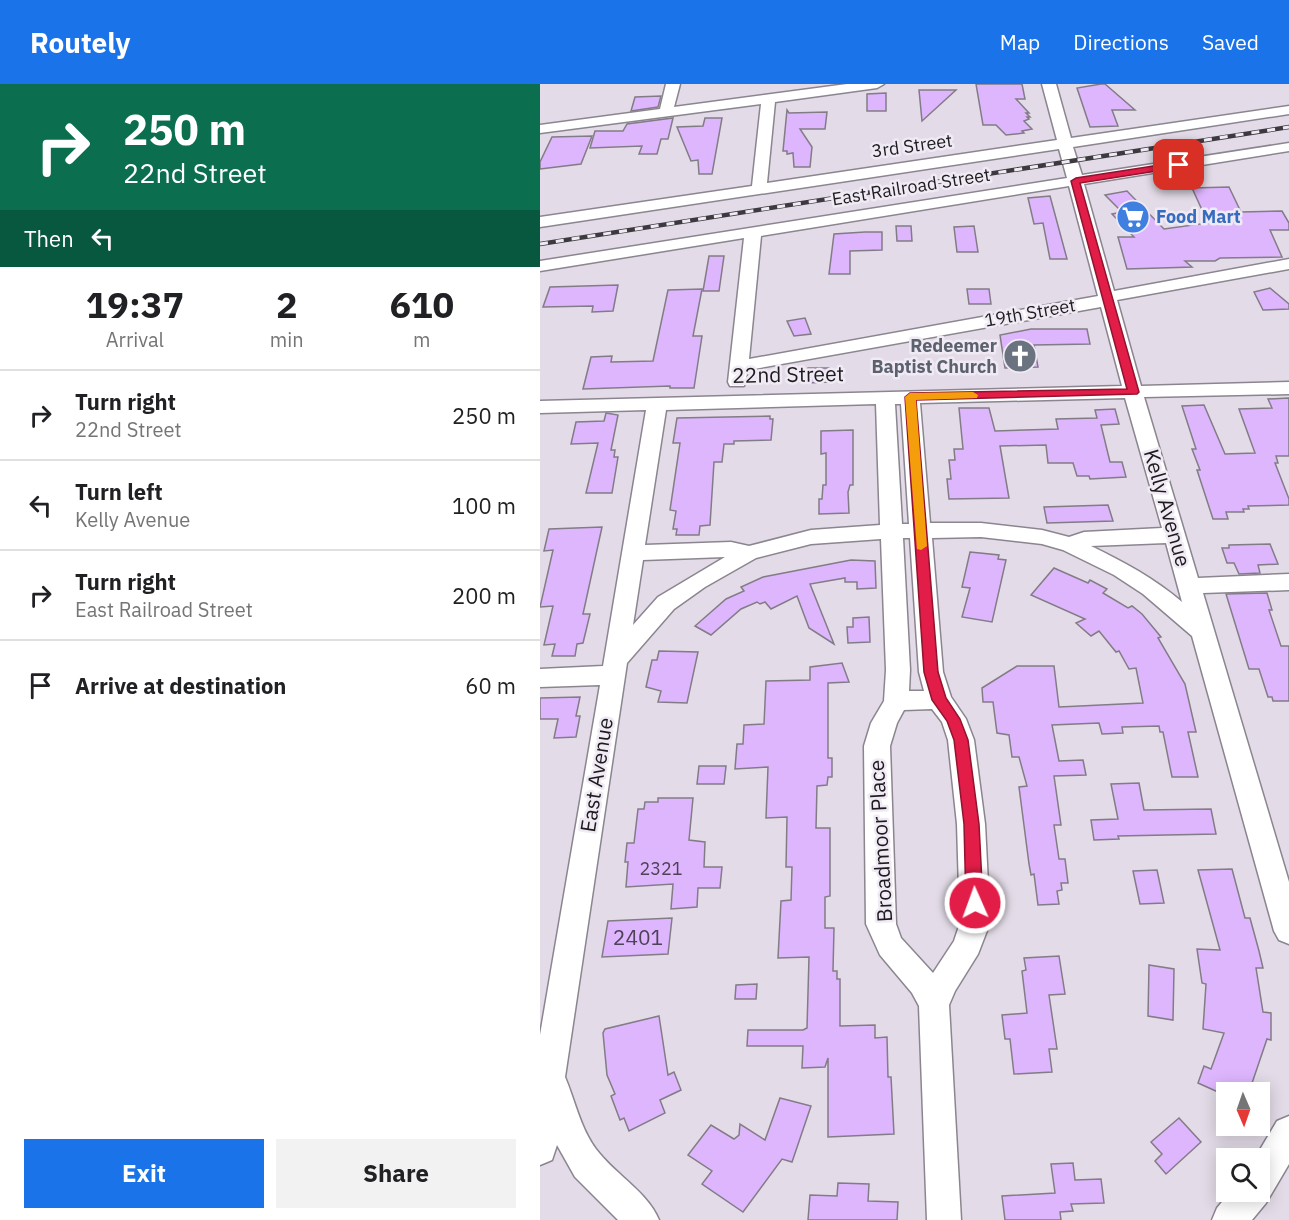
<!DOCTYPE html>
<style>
:root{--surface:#fff;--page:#f2f2f2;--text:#202124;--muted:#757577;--line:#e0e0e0;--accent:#1a73e8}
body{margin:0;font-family:"IBM Plex Sans",sans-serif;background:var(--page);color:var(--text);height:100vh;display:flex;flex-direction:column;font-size:22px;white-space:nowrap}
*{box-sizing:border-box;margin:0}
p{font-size:20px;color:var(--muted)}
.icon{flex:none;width:33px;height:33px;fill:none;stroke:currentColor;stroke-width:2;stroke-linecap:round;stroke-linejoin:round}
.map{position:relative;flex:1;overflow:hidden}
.details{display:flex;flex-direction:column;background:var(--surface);width:540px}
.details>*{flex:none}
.hud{background:#0b6e4f;color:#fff;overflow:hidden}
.needle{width:39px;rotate:178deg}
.fabs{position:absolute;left:676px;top:998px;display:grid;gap:12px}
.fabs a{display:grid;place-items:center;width:54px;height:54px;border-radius:0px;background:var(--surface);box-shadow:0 3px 15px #0003;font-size:30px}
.pin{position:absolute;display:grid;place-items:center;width:51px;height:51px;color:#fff;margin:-26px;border-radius:12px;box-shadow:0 3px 9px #0006}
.me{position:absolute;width:66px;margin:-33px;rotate:358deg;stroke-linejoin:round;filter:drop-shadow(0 0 4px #0008)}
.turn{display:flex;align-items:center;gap:21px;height:126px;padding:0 24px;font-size:27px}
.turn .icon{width:78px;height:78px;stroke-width:2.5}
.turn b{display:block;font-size:42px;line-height:51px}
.then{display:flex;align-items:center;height:57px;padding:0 24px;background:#0003;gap:12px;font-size:22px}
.eta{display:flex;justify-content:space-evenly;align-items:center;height:102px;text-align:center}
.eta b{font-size:36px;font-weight:800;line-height:42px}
.primary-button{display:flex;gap:12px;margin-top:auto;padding:12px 24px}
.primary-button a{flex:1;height:69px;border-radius:0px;background:var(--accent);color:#fff;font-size:24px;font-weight:800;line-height:69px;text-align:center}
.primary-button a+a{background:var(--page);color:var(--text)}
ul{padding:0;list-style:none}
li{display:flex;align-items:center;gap:18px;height:90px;padding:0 24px;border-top:2px solid var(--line)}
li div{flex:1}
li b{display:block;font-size:22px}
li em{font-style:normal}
header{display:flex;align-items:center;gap:36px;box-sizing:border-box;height:84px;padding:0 30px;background:var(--accent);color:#fff}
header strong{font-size:28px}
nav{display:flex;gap:33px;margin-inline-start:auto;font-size:21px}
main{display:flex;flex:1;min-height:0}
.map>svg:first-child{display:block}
.building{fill:#deb6fe;stroke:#827c86;stroke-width:1.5}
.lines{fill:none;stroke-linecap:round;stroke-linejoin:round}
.minor-casing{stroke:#8b858f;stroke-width:3}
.minor{fill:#fff;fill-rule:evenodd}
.rail-casing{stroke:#3d3a3f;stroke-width:4.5}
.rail{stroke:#f0eaf5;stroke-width:3;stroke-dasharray:8;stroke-linecap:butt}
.route{fill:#e11d48;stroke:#92132f;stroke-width:1.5}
.slow{fill:#f59e0b}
.labels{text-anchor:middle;stroke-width:5;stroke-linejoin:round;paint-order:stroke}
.far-street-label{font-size:18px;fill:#1d1b1e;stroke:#f0eaf5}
.far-shop-label{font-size:18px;font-weight:bold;fill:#366cbe;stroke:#f0eaf5;text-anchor:start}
.far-worship-label{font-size:18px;font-weight:bold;fill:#5b616d;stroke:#f0eaf5;text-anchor:end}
.number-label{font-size:18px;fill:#4d4256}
.street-label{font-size:21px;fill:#1d1b1e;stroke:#f0eaf5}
.near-number-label{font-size:21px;fill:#4d4256}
</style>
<header>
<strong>Routely</strong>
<nav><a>Map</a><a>Directions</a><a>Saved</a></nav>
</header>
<main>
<section class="details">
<div class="hud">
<div class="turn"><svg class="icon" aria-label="right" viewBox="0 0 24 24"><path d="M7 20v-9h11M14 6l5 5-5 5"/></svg><div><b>250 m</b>22nd Street</div></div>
<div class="then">Then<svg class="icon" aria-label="left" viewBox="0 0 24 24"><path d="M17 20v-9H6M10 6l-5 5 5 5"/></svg></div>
</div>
<div class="eta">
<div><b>19:37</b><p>Arrival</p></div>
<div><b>2</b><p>min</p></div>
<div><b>610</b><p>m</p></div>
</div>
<ul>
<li><svg class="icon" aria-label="right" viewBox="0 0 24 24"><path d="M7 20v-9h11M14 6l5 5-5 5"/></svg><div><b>Turn right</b><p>22nd Street</p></div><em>250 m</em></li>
<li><svg class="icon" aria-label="left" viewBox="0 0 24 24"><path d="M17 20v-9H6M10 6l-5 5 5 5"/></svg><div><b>Turn left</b><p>Kelly Avenue</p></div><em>100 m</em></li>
<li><svg class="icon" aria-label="right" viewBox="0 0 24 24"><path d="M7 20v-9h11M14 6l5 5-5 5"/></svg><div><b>Turn right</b><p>East Railroad Street</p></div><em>200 m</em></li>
<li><svg class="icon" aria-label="arrive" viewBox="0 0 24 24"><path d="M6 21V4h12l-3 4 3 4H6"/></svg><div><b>Arrive at destination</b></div><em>60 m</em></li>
</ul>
<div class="primary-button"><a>Exit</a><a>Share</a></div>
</section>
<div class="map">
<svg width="749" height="1136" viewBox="0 0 749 1136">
<rect width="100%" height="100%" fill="#e3dce8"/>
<g class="building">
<polygon points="436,0 482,0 485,15 476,15 489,29 486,29 490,33 487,33 489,35 484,37 492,45 482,47 484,49 466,51 456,41 443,41"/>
<polygon points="561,0 565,0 595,26 572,26 578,42 550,43 537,4"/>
<polygon points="379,6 416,6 382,37"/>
<polygon points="346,9 346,27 327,27 327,10"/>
<polygon points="121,12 118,23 91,27 95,13"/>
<polygon points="247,26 249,29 287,28 285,45 260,45 272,63 270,83 254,83 253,69 247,70 247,67 243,67"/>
<polygon points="133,34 128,55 121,55 117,70 99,70 102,62 50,64 55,47 83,47 87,40"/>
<polygon points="165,34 182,34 172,90 159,90 158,76 151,77 137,43 163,42"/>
<polygon points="52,52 41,80 0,85 0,78 12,53"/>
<polygon points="689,103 701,128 742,127 749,139 749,146 730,146 742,173 680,174 675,177 645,177 652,183 587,185 578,153 594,153 572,130 582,128 565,111 587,107 624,145 668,139 652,104"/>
<polygon points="510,112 527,175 510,175 503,139 494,140 488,114"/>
<polygon points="356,142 371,142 372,157 357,157"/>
<polygon points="434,142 438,168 417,168 414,143"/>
<polygon points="325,148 342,148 342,166 310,167 310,190 289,190 294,150"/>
<polygon points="169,172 184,172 179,207 163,207"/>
<polygon points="78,201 73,227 52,228 53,222 3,223 10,203"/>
<polygon points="730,204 749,220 749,225 723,226 714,208"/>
<polygon points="162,205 153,252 162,252 154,304 130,304 130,302 43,305 51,273 72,272 71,278 113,277 128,206"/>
<polygon points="427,205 449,205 451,220 429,220"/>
<polygon points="265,234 271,250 254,252 247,237"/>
<polygon points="491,245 547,245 550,260 494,261 498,283 465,284 460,251"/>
<polygon points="268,284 289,284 289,298 267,299"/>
<polygon points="749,314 749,372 736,372 738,379 735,379 749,415 749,421 708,422 709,425 703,425 704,428 686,428 688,435 673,435 657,386 660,386 652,365 656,365 642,322 664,321 685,370 715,369 699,325 732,324 728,315"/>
<polygon points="419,324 449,324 455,347 518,345 516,335 557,334 555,326 575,325 579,340 561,341 570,378 582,378 586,393 550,395 549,392 537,392 533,379 508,379 506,361 460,362 469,414 409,415 407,395 411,395 409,376 415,376 414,365 423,365"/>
<polygon points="66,329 78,331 71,366 75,366 74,373 78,373 72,409 46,409 58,359 31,360 36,338 64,337"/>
<polygon points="230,332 230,335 233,335 231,356 194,357 194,360 184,360 182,378 174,378 170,441 160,442 159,451 136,451 137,445 133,445 136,427 130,426 140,359 133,359 137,334"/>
<polygon points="313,346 313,401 310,401 308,408 309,429 279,430 279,415 282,415 283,401 286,401 286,369 281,370 281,347"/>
<polygon points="568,421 573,437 507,439 504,423"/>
<polygon points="62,443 43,530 50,530 43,559 37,560 35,572 12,572 15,560 4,561 13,522 0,523 13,466 4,467 9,445"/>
<polygon points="730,460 738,480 718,481 720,489 699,490 694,479 687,479 682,464 689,464 689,461"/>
<polygon points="430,468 459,471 458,475 466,476 452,538 422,533 430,504 422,503"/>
<polygon points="311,476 335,477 336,504 317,505 317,498 305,498 305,494 270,500 294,560 269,544 257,512 231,525 225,518 220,520 217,518 201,525 171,551 155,542 186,515 204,507 201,503 223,493"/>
<polygon points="514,484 548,499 550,496 567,505 563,509 588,524 592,522 602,530 621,553 618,554 645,600 656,648 648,648 658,693 632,693 623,648 620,648 619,642 582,643 583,649 562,650 559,639 512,641 519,677 543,676 546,691 514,692 521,741 514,741 519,775 525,775 528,799 521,799 522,806 517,807 519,820 498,821 494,790 491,791 489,780 479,703 487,702 479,673 472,673 469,651 457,649 453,618 443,618 442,604 477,582 514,582 519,623 603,619 596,584 589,585 579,567 576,568 559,547 551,552 536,539 545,535 491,511"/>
<polygon points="727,509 732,526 729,526 741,562 749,562 749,617 733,617 732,613 728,613 719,585 709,585 686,510"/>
<polygon points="329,533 330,558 308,559 307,543 313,543 313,534"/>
<polygon points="119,567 158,568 147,619 118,618 121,607 106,603 112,576 117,576"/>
<polygon points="302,579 309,598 288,599 288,674 292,674 292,693 288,693 287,701 277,702 276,744 290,744 290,812 285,813 285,844 294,844 293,887 297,887 297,895 300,895 300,942 335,941 335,954 347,953 348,993 351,993 354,1050 288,1053 288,974 285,983 262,984 263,962 207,962 208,946 263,946 267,944 269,873 238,874 241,817 251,816 252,783 246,783 247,733 226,734 228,683 195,685 197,660 203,660 204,641 224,640 226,597 270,596 270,583"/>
<polygon points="40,613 36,632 40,632 36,653 14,654 18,635 0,635 0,614"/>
<polygon points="159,682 186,682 184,700 157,700"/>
<polygon points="599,699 604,726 671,725 676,750 578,752 579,755 554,756 551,736 578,735 571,700"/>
<polygon points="118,714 153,714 149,756 165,758 164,783 182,783 180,804 158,804 157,823 131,825 133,800 86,803 88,778 85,778 87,759 94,759 98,725 104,725 105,718 118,718"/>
<polygon points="692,785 705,834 710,834 719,867 723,884 716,884 723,928 731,929 731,956 727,955 709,1008 687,1008 687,1012 658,999 664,982 671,985 684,949 663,945 666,900 662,899 657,865 680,866 658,786"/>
<polygon points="617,786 624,819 600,820 593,787"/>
<polygon points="132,834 128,870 62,873 68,837"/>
<polygon points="519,872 525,910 509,911 517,965 509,965 512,988 474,990 470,955 465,955 462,931 487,929 482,887 486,886 484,874"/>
<polygon points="609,881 634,885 633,936 608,932"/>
<polygon points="217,900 216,915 195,915 196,901"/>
<polygon points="119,932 128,991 134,988 141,1006 120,1016 125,1029 89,1047 84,1034 80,1036 71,1012 75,1010 67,991 63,949 65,945"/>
<polygon points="240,1014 271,1022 252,1078 242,1075 203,1128 162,1100 172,1087 148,1071 171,1041 194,1055 199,1051 200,1040 225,1056"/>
<polygon points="639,1034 661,1058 626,1090 615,1077 622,1070 611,1058"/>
<polygon points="533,1079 535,1096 561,1095 564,1119 531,1120 533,1127 520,1128 521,1136 465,1136 462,1112 515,1109 511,1080"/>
<polygon points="298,1099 329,1100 328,1117 358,1118 357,1136 268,1136 270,1111 297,1112"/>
</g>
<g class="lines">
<g class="minor-casing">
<g id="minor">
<path d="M126 0H140L134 23 307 0H344L337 4 235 18 227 99 517 56 502 0H516L531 54 749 22V30L533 63 542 91 749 59V67L544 100 574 207 749 175V185L577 216 601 302 749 298V310L604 313 658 494 749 490V506L663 509 749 798V860L739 856 734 847 652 552 603 510 574 491 523 466 502 460 441 453 392 454 403 588 411 613 426 635 434 656 445 740 450 839 438 870 415 907 409 921 421 1136H387L379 922 372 909 340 871 326 840 324 662 331 639 344 617 346 586 341 455 271 460 216 474 165 503 134 525 87 579 25 993C36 1019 41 1048 60 1070 78 1092 108 1109 119 1136H78L35 1093 17 1061 12 1076 0 1081V951L60 601 0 603V585L63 582 106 326 0 329V317L582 302 561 223 208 286 204 302H190L188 298 204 154 0 187V177L527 94 519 65 0 143V133L212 102 221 20 0 49V41L120 25ZM529 102 558 212 209 275 221 152ZM585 314 622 444 544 448 529 453 502 446 441 439H390L380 319ZM336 320 340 441 271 446 209 462 191 458 105 461 126 326ZM355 320H361L369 440H362ZM363 454H370L379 588 384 607H369L370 586ZM626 459 642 518C614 494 584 478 551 462ZM185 473 118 513 93 541 103 476ZM392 625 402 638 408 656 417 740 420 839 414 857 393 889 361 854 356 840 350 662 357 639 364 626Z"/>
<polygon points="749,1032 749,1080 726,1119 712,1136 672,1136 677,1124 691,1107 720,1107 720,1074 715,1074 737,1037"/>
</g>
</g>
<use href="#minor" class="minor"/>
<g class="rail-casing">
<polyline id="rail" points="0,160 749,43"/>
</g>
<use href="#rail" class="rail"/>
</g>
<polygon class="route" points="639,78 643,81 642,83 540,99 599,308 597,310 376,316 398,588 406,614 420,635 428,656 439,740 443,819 440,824 435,826 429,824 426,819 424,740 414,656 407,637 392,616 384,588 365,313 370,309 587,305 531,97 536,94"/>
<polygon class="slow" points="433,308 438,311 437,314 376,316 387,462 381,466 377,465 365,313 370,309"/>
<defs>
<g id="supermarket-disc" transform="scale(1.725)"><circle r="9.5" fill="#3f7fe0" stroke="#f0eaf5"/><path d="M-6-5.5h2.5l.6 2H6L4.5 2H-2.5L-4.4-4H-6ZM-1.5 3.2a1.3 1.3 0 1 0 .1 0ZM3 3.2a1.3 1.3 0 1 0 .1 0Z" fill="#fff"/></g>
<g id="church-disc" transform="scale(1.725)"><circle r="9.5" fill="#6b7280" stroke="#f0eaf5"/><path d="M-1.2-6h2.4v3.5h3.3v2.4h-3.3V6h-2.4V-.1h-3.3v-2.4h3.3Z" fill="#fff"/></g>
</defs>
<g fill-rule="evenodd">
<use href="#supermarket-disc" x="593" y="133"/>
<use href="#church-disc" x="480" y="272"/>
</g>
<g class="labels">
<g class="far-street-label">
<text transform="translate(372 62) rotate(-8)" y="6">3rd Street</text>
<text transform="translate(371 103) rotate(-9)" y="6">East Railroad Street</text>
<text transform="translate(490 229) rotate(-10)" y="6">19th Street</text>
</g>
<g class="far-shop-label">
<text x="616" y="139">Food Mart</text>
</g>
<g class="far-worship-label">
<text x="457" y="268">Redeemer<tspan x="457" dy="21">Baptist Church</tspan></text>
</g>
<g class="number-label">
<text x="121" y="791">2321</text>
</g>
<g class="street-label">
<text transform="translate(248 291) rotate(-1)" y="7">22nd Street</text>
<text transform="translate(627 424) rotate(74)" y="7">Kelly Avenue</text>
<text transform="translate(57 691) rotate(-81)" y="7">East Avenue</text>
<text transform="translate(341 757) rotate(-93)" y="7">Broadmoor Place</text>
</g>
<g class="near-number-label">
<text x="98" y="861">2401</text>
</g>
</g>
</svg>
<div class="fabs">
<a><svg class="needle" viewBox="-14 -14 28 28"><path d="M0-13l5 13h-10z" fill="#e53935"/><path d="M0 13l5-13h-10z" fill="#757577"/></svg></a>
<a><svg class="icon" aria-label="search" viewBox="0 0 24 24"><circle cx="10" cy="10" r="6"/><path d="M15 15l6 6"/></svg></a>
</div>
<div class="pin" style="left:639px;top:81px;background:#d93025"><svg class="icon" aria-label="arrive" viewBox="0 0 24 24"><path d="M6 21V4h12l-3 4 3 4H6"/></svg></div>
<svg class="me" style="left:435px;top:819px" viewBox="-20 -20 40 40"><circle r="17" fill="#e11d48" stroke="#fff" stroke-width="3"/><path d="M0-11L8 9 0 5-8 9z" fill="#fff"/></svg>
</div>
</main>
